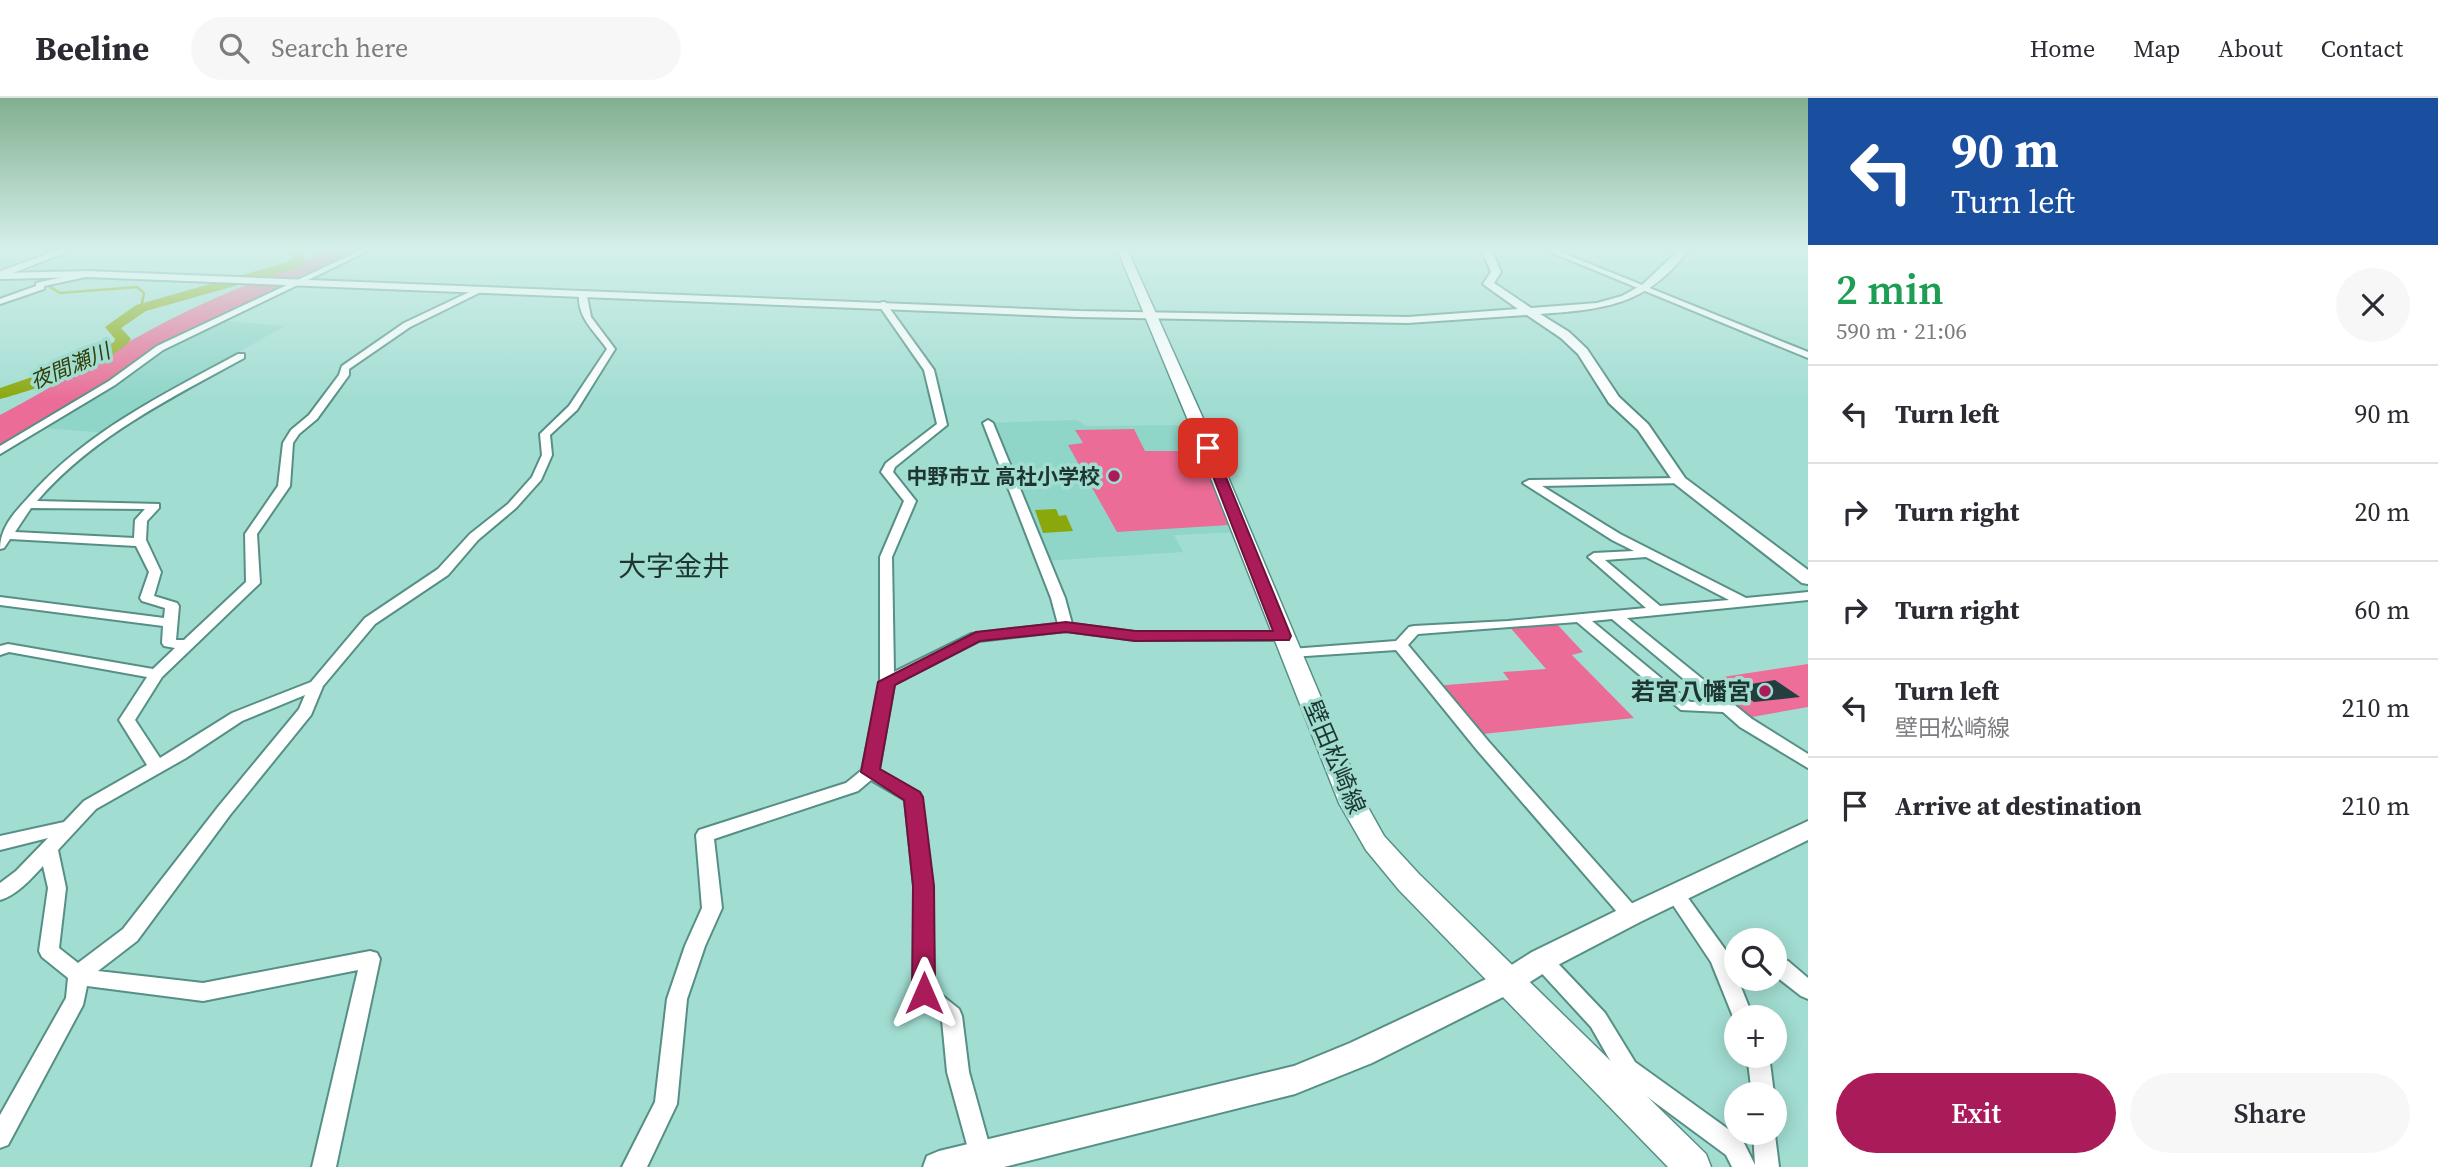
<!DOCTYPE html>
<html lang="en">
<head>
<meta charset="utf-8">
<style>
  :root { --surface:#fff; --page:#f7f7f7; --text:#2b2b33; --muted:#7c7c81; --line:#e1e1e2; --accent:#a91b59 }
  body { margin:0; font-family:"Source Serif 4","Noto Sans JP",serif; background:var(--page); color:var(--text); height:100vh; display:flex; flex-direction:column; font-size:26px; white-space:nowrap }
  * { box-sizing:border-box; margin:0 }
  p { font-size:23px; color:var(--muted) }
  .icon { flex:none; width:38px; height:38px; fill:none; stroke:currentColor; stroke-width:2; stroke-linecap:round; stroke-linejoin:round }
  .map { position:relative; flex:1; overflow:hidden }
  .drawer { display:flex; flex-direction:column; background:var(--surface); width:630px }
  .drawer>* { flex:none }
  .hud { background:#1a4fa0; color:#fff; overflow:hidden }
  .tools { position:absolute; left:1724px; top:830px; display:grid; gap:14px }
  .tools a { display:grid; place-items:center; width:63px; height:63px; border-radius:50%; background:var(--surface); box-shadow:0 4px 18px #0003; font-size:35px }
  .pin { position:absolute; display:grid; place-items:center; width:60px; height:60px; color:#fff; margin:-30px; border-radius:14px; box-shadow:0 4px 10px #0006 }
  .me { position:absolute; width:77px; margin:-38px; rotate:0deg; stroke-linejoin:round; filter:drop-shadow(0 0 5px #0008) }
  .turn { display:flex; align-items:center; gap:24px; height:147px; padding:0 28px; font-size:32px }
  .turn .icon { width:91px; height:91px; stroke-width:2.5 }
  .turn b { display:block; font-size:49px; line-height:60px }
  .round { display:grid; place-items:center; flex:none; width:74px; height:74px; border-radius:37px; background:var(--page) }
  .overview { display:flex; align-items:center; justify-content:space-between; height:119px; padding:0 28px }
  h1 { font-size:42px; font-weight:600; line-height:52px; color:#1e9e55 }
  .cta { display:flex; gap:14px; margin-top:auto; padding:14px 28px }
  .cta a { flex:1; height:80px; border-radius:42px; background:var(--accent); color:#fff; font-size:28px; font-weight:600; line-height:80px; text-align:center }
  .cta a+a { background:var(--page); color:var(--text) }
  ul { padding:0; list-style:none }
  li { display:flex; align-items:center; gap:21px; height:98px; padding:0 28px; border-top:2px solid var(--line) }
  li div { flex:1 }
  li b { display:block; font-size:26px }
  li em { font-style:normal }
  header { display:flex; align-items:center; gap:42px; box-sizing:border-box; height:98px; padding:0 35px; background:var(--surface); border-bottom:2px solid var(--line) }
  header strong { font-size:33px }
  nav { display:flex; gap:38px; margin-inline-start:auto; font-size:24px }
  .search { width:490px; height:63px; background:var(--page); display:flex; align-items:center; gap:18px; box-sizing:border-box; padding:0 24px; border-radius:38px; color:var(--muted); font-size:26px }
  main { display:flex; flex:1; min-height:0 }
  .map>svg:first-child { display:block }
  .built { fill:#8fd5c8 }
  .green { fill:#eb6c96 }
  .forest { fill:#ed6e98 }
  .water { fill:#8aa70c }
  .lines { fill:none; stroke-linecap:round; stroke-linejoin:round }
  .stream { stroke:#8aa70c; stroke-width:2.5 }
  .river { fill:#8aa70c; fill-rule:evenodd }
  .building { fill:#243e40 }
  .minor-casing { stroke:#568f85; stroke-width:4 }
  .tertiary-casing { stroke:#568f85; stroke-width:4 }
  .secondary-casing { stroke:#568f85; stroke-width:3 }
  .minor { fill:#fff; fill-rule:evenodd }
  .tertiary { fill:#fff; fill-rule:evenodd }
  .secondary { fill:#fff; fill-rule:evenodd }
  .route { fill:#a91b59; stroke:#6e123a; stroke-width:2 }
  .poi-dot { fill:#a91b59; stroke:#a2ddd2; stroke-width:2.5 }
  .labels { text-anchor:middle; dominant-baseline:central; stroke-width:7; stroke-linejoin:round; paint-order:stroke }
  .far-water-label { font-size:21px; font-style:italic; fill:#323e06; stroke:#a2ddd2 }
  .far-poi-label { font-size:21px; font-weight:bold; fill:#1e3632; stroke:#a2ddd2; text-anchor:end }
  .poi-label { font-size:24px; font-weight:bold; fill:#1e3632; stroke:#a2ddd2; text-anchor:end }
  .street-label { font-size:24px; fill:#1e3632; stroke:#a2ddd2 }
  .quarter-label { font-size:28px; fill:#1e3632; stroke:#a2ddd2 }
</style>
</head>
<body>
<header>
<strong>Beeline</strong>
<div class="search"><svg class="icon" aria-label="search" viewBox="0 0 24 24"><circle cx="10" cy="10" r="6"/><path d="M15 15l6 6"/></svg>Search here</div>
<nav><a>Home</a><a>Map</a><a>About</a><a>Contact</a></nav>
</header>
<main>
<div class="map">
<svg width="1808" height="1069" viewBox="0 0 1808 1069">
  <rect width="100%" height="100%" fill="#a2ddd2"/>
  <!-- built -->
  <g class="built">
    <polygon points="217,222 285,228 235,256 241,258 109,335 41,330 135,266"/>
    <polygon points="1077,322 1086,328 1198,327 1242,434 1174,437 1183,454 1043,463 988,325"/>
  </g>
  <!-- green -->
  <g class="green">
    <path d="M 326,153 L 364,153 L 160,250 L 112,285 L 0,353 L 0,317 C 59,286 114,250 173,220 C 223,194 275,177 326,153 Z"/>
    <polygon points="1134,331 1145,353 1199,353 1229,427 1117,434 1068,347 1083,345 1075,332"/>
    <polygon points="1554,523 1583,554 1572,557 1634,620 1473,637 1434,588 1509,582 1503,574 1546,571 1508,527"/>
  </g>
  <!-- forest -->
  <polygon class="forest" points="1808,566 1808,609 1752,619 1703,582"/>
  <!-- water -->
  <polygon class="water" points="1056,411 1059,418 1066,417 1073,433 1043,435 1035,412"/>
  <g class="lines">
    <!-- stream -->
    <polyline class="stream" points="34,179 60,195 137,189 144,195 141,210"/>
    <!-- river -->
    <path class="river" d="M 292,153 L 304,153 L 305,161 L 298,170 L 146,213 L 121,230 L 131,241 C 116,264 29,294 0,301 L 0,290 L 64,268 L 114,244 L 115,241 L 105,229 L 136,207 L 288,164 L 293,160 Z"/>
  </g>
  <!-- building -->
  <polygon class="building" points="1775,582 1800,599 1754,604 1733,589"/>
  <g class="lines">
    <defs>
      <g id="minor">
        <polygon points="359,153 368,153 163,252 115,287 0,356 0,348 109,283 157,248"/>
        <polygon points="1548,153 1558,153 1808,254 1808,260"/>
        <polygon points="87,174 91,176 90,178 44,188 44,191 0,206 0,201 36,188 36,185"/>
        <path d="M 480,189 L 487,191 L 410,229 L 349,271 L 349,277 L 317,321 L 299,336 L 293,345 L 290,388 L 257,436 L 260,485 L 162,579 L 135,622 L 160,660 L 232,615 L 311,584 L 365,520 L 438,471 L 470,436 L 508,406 L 532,379 L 542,357 L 540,336 L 569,308 L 607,251 C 594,232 577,220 579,195 L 586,193 L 591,219 L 615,251 L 577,312 L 550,337 L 552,357 L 541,382 L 516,410 L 478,442 L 448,477 L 375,526 L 323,588 L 311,617 L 230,717 L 137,843 L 98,873 L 203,885 L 370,853 L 377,855 L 380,861 L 336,1069 L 312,1069 L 358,872 L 203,903 L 87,888 L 83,907 L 8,1047 L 0,1050 L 0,1017 L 66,900 L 68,880 L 42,859 L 39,853 L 48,790 L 43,768 C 31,781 17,797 0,802 L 0,785 L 16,773 L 48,740 L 0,752 L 0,738 L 64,724 L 84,703 L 147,667 L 119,622 L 147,579 L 9,554 L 0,557 L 0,548 L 8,546 L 153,571 L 175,550 L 164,548 L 162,545 L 163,528 L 0,507 L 0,499 L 164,520 L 165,510 L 142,503 L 140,500 L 149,474 L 136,448 L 10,441 L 4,450 L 0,451 C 0,431 13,416 27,401 C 84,335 162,297 238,256 L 244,256 L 244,260 C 171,300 93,338 37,403 L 159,406 L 159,410 L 147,423 L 146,442 L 161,474 L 154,498 L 177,505 L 179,508 L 176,542 L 184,542 L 246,484 L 245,436 L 278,388 L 283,345 L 291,332 L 309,317 L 339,277 L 342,268 L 404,225 ZM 31,410 L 145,411 L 135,422 L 134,440 L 15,434 ZM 305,597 L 299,611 L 218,709 L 123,831 L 78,865 L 59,850 L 66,790 L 58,752 L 96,711 L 186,660 L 242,623 Z"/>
        <polygon points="882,204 885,204 934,272 947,327 895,369 893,374 916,403 892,459 894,574 971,536 1058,526 1051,500 983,325 988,322 993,325 1065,500 1072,526 1135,534 1283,534 1290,538 1283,542 1135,542 1066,533 979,543 894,586 879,672 919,695 921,699 932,788 934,891 959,911 962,918 969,974 992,1057 988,1065 980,1069 972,1065 947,974 942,922 917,901 914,895 914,788 905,702 871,682 858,693 714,741 722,810 705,848 687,901 677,1006 647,1069 622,1069 655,1004 667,901 685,848 702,810 696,737 699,732 846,685 862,672 880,584 880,459 904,403 881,374 886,365 937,326 924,272 878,206"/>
        <path d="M 1680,380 L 1684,381 L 1684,385 L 1542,388 L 1620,436 L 1746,500 L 1808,494 L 1808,502 L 1627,520 L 1752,621 L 1808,656 L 1808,670 L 1740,629 L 1723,614 L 1681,612 L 1577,524 L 1418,536 L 1408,547 L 1489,644 L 1638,812 L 1641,817 L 1638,822 L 1631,825 L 1624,822 L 1477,652 L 1396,552 L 1291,559 L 1284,555 L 1291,551 L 1396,543 L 1409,529 L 1414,528 L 1508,523 L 1646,510 L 1588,459 L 1594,455 L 1634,453 L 1612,442 L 1523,385 L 1529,382 ZM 1646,459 L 1729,502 L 1660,508 L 1605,462 ZM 1612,521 L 1711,604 L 1690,604 L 1592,523 Z"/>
        <polygon points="1676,791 1683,793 1727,854 1753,919 1736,919 1736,926 1711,864 1667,798 1669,793"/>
        <polygon points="1542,854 1549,856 1605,915 1635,964 1742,1041 1755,1067 1753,1034 1774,1034 1774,1029 1779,1069 1732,1069 1726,1057 1619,978 1591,929 1535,868 1532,862 1535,856"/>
        <polygon points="1774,860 1788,863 1808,880 1808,901 1801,898 1774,877"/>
        <polygon points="1747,957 1769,957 1774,996 1752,996"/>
      </g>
      <g id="tertiary">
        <path d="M 1482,153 L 1492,153 L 1501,174 L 1494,185 L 1531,210 L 1597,205 L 1622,198 L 1642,187 L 1678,153 L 1688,153 C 1645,208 1605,211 1540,216 L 1569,234 L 1587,251 L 1619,299 L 1648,326 L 1685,380 L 1808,472 L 1808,486 L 1802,485 L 1675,386 L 1638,332 L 1609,305 L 1578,256 L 1561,240 L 1527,217 L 1408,225 L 1078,219 L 87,179 L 0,181 L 0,175 L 87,173 L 1078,213 L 1408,219 L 1518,211 L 1483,186 L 1491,174 Z"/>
        <polygon points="1808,723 1808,742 1640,824 1552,870 1519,891 1372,965 1295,996 1004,1069 923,1069 927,1058 939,1053 1294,968 1350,945 1499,875 1532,854 1622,810"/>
      </g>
      <g id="secondary">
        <polygon points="55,153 69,153 0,180 0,173"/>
        <polygon points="1118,153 1128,153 1206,327 1365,704 1384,738 1419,776 1706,1056 1711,1069 1668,1069 1399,792 1366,752 1339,705 1190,327"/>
      </g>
    </defs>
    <!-- minor casing -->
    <use href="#minor" class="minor-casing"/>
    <!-- tertiary casing -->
    <use href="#tertiary" class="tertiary-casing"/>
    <!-- secondary casing -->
    <use href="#secondary" class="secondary-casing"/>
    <!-- minor -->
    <use href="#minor" class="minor"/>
    <!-- tertiary -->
    <use href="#tertiary" class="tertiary"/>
    <!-- secondary -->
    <use href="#secondary" class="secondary"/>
  </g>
  <!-- sky -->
  <linearGradient id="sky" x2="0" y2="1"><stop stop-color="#82af90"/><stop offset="0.5" stop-color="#d5f0eb"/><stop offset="1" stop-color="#d5f0eb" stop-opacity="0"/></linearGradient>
  <rect width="1808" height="303" fill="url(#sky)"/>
  <!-- route -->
  <polygon class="route" points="1208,346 1214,350 1291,538 1289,542 1135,543 1066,534 980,543 895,587 880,671 920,694 923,699 934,788 935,895 932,902 924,905 915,902 912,895 913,788 904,702 861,674 878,584 976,534 1066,524 1135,533 1273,533 1202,350"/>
  <!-- markers -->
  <g class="poi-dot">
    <circle cx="1114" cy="378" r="7"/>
    <circle cx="1765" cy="593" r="7"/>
  </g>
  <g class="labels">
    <!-- far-water labels -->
    <g class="far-water-label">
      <text transform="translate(70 268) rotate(-23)">夜間瀬川</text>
    </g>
    <!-- far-poi labels -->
    <g class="far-poi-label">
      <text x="1100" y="378">中野市立 高社小学校</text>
    </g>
    <!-- poi labels -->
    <g class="poi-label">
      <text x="1751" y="593">若宮八幡宮</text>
    </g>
    <!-- street labels -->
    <g class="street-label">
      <text transform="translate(1335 659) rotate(67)">壁田松崎線</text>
    </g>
    <!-- quarter labels -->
    <g class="quarter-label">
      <text x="674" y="468">大字金井</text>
    </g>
  </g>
</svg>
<div class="tools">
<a><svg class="icon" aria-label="search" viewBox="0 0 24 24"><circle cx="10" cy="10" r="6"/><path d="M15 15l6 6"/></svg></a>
<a>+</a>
<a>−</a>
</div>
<div class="pin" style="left:1208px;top:350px;background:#d93025"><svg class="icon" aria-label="arrive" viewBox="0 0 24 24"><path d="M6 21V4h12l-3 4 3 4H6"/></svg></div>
<svg class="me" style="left:924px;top:895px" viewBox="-20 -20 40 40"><path d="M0-17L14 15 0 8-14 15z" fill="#a91b59" stroke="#fff" stroke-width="4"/></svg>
</div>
<section class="drawer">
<div class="hud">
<div class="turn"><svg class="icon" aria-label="left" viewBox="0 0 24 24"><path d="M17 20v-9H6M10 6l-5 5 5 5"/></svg><div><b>90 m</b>Turn left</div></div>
</div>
<div class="overview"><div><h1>2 min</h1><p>590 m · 21:06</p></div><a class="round"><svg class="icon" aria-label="close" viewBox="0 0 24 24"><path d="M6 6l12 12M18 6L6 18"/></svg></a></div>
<ul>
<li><svg class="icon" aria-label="left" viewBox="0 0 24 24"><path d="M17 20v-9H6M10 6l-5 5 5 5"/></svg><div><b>Turn left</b></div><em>90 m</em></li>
<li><svg class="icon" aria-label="right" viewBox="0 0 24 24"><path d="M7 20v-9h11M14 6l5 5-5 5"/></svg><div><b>Turn right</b></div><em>20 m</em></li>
<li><svg class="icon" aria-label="right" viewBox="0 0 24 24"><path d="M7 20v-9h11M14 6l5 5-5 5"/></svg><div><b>Turn right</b></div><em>60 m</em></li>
<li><svg class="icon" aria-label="left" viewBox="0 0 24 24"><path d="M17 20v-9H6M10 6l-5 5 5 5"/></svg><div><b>Turn left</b><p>壁田松崎線</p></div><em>210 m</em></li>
<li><svg class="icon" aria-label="arrive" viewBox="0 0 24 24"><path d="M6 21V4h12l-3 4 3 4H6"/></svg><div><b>Arrive at destination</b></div><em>210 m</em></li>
</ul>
<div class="cta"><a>Exit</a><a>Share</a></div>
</section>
</main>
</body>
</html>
